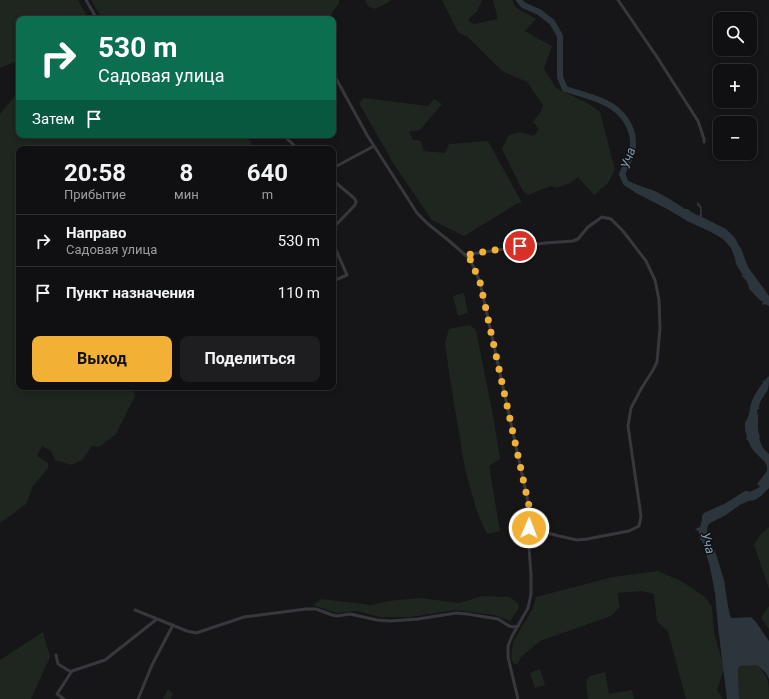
<!DOCTYPE html>
<html lang="ru">
<head>
<meta charset="utf-8">
<style>
  :root { --surface:#101012; --page:#1e1e20; --text:#f1f3f6; --muted:#9c9d9f; --line:#303032; --accent:#f2b134 }
  body { margin:0; font-family:Roboto,sans-serif; background:var(--page); color:var(--text); height:100vh; display:flex; flex-direction:column; font-size:15px; white-space:nowrap }
  * { box-sizing:border-box; margin:0 }
  p { font-size:13px; color:var(--muted) }
  .icon { flex:none; width:22px; height:22px; fill:none; stroke:currentColor; stroke-width:2; stroke-linecap:round; stroke-linejoin:round }
  .map { position:relative; flex:1; overflow:hidden }
  .panel { position:absolute; left:16px; top:146px; width:320px; height:244px; display:flex; flex-direction:column; background:var(--surface); border-radius:8px; box-shadow:0 2px 6px #0003,0 0 0 1px var(--line) }
  .panel>* { flex:none }
  .banner { position:absolute; left:16px; top:16px; width:320px; height:122px; border-radius:8px; box-shadow:0 2px 6px #0003,0 0 0 1px var(--line); background:#0b6e4f; color:#fff; overflow:hidden }
  .tools { position:absolute; left:713px; top:12px; display:grid; gap:8px }
  .tools a { display:grid; place-items:center; width:44px; height:44px; border-radius:8px; background:var(--surface); box-shadow:0 2px 6px #0003,0 0 0 1px var(--line); font-size:20px }
  .pin { position:absolute; display:grid; place-items:center; width:34px; height:34px; color:#fff; margin:-17px; border:2px solid #fff; border-radius:50%; box-shadow:0 1px 4px #0007 }
  .me { position:absolute; width:44px; margin:-22px; rotate:1deg; stroke-linejoin:round; filter:drop-shadow(0 0 3px #0008) }
  .turn { display:flex; align-items:center; gap:14px; height:84px; padding:0 16px; font-size:18px }
  .turn .icon { width:52px; height:52px; stroke-width:2.5 }
  .turn b { display:block; font-size:28px; line-height:34px }
  .then { display:flex; align-items:center; height:38px; padding:0 16px; background:#0003; gap:8px; font-size:15px }
  .eta { display:flex; justify-content:space-evenly; align-items:center; height:68px; text-align:center }
  .eta b { font-size:24px; font-weight:700; line-height:28px }
  .button { display:flex; gap:8px; margin-top:auto; padding:8px 16px }
  .button a { flex:1; height:46px; border-radius:8px; background:var(--accent); color:#111; font-size:16px; font-weight:700; line-height:46px; text-align:center }
  .button a+a { background:var(--page); color:var(--text) }
  ul { padding:0; list-style:none }
  li { display:flex; align-items:center; gap:12px; height:52px; padding:0 16px; border-top:1px solid var(--line) }
  li div { flex:1 }
  li b { display:block; font-size:15px }
  li em { font-style:normal }
  .map>svg:first-child { display:block }
  .green { fill:#1e261f }
  .water { fill:#2c353c }
  .lines { fill:none; stroke-linecap:round; stroke-linejoin:round }
  .river { stroke:#2c353c; stroke-width:6 }
  .street { stroke:#37383d; stroke-width:3 }
  .route { stroke:#f2b134; stroke-width:7; stroke-dasharray:0 12.6 }
  .labels { text-anchor:middle; dominant-baseline:central; stroke-width:3; stroke-linejoin:round; paint-order:stroke }
  .water-label { font-size:13px; font-style:italic; fill:#7f9bb3; stroke:#111113 }
</style>
</head>
<body>
<div class="map">
<svg width="769" height="699" viewBox="0 0 769 699">
  <rect width="100%" height="100%" fill="#161618"/>
  <!-- green -->
  <g class="green">
    <polygon points="0,0 78,0 88,18 19,19 19,60 0,68"/>
    <polygon points="91,0 339,0 339,3 328,19 102,19"/>
    <polygon points="365,0 391,0 389,2 375,9 368,6"/>
    <polygon points="442,0 482,0 477,12 469,18 469,21 474,24 498,19 493,0 512,0 515,7 536,19 525,31 552,46 544,69 556,88 589,104 600,112 615,170 608,183 594,195 578,177 570,183 557,188 551,186 528,195 523,191 502,149 509,135 520,132 534,136 539,129 533,122 541,111 543,105 527,82 502,71 466,35 465,36 458,32"/>
    <polygon points="19,91 19,135 247,135 254,149 19,149 19,387 133,387 135,396 116,434 99,447 92,446 82,460 72,465 55,460 51,451 42,446 37,456 48,463 48,468 33,486 26,504 0,523 0,114"/>
    <polygon points="364,98 428,106 434,99 442,104 420,130 409,132 413,140 421,141 424,151 445,153 449,144 488,141 522,203 518,203 464,236 432,220 395,166 359,103"/>
    <polygon points="464,293 468,313 458,316 453,296"/>
    <polygon points="470,325 476,330 494,421 500,459 489,466 500,531 487,534 477,512 465,469 450,379 445,343 449,329"/>
    <polygon points="769,527 769,589 754,545 760,535"/>
    <polygon points="658,571 681,581 705,597 712,607 714,633 724,668 717,690 723,699 686,699 668,632 657,621 654,594 642,591 617,593 620,607 611,616 540,641 521,657 518,664 514,664 511,659 513,642 533,608 536,597 613,577"/>
    <polygon points="483,596 510,597 519,604 518,610 510,621 494,615 456,610 410,617 380,617 357,611 336,613 313,605 321,599 371,605 388,601 420,598 459,603"/>
    <polygon points="769,606 769,629 761,618"/>
    <polygon points="43,632 50,657 31,699 0,699 0,660"/>
    <path d="M 748,665 L 757,665 C 769,678 769,680 769,699 L 739,699 L 738,669 L 740,666 Z"/>
    <polygon points="540,669 545,685 535,688 530,673"/>
    <polygon points="605,672 609,694 632,690 634,699 588,699 586,682 590,676"/>
    <polygon points="168,689 173,694 171,699 163,699"/>
  </g>
  <!-- water -->
  <g class="water">
    <path d="M 629,182 L 655,191 L 668,198 L 685,209 L 688,209 L 691,212 L 699,216 L 700,214 L 700,208 L 697,205 L 697,201 L 698,203 C 704,206 701,212 702,217 L 724,228 L 725,228 L 735,238 L 739,246 L 741,248 L 748,267 L 769,296 L 769,306 L 765,304 L 763,305 L 762,304 L 763,302 C 757,299 754,293 749,289 C 749,285 746,278 741,276 L 744,274 L 742,274 L 736,264 L 735,258 L 731,248 L 723,239 L 711,232 L 687,221 L 669,210 L 636,193 L 626,186 Z"/>
    <path d="M 769,376 C 769,380 769,385 768,389 C 765,396 759,400 759,409 L 757,410 L 757,412 L 759,413 L 757,413 L 757,414 L 758,415 L 758,429 L 760,438 L 759,439 L 763,448 L 769,454 L 769,488 L 761,496 L 755,500 L 748,501 L 740,505 L 726,515 L 712,522 L 708,525 L 707,530 L 707,535 L 716,554 L 724,580 L 728,606 L 730,616 L 732,618 L 734,618 L 751,617 L 756,622 L 769,641 L 769,679 L 766,673 L 757,665 L 740,666 L 738,669 L 739,699 L 727,699 L 718,627 L 715,593 L 710,567 L 705,550 C 706,541 698,542 699,532 L 695,529 L 700,527 L 702,520 L 702,516 L 704,513 L 726,503 L 745,491 L 748,491 L 750,492 L 758,488 L 760,486 L 758,485 L 757,484 L 767,471 L 767,466 L 766,465 L 765,462 C 758,455 751,450 748,440 L 746,440 L 747,437 L 745,430 L 745,422 C 750,416 749,411 751,404 C 753,397 758,389 763,383 L 762,380 L 764,381 Z"/>
  </g>
  <g class="lines">
    <!-- river -->
    <path class="river" d="M 519,0 L 523,5 L 539,12 L 552,22 L 560,36 L 560,77 L 565,89 C 578,93 594,97 606,103 C 622,111 634,127 633,145 C 633,155 626,165 622,174 L 626,183 L 634,187"/>
    <!-- street -->
    <g class="street">
      <polyline points="86,0 97,19"/>
      <polyline points="618,0 657,57 698,121 704,139 704,142"/>
      <polyline points="333,73 367,135 417,213 428,224 448,240 470,259 480,282 529,506 529,548 531,575 531,594 528,608 512,636 508,646 508,657 518,699"/>
      <polyline points="283,135 298,149"/>
      <polyline points="333,168 374,146"/>
      <polyline points="333,178 335,182 333,186"/>
      <polyline points="333,228 355,205 356,201 354,198 335,182"/>
      <polyline points="333,243 347,275 333,281"/>
      <polyline points="465,255 545,243 573,241 578,239 588,227 602,217 611,219 623,231 646,261 655,280 659,300 660,328 657,362 653,370 641,389 631,408 628,426 641,516 639,526 629,531 587,539 577,540 559,536 529,528"/>
      <polyline points="135,610 187,631 196,633 244,617 306,609 316,609 332,615 337,616 350,614 377,620 391,621 418,619 456,613 467,614 498,619 509,626 514,627 518,626"/>
      <polyline points="56,655 58,664 71,672"/>
      <polyline points="64,699 57,694 72,671 105,660 157,619"/>
      <polyline points="138,699 152,665 173,625"/>
    </g>
  </g>
  <g class="lines">
    <!-- route -->
    <polyline class="route" points="520,246 465,255 470,259 480,282 529,506 529,528"/>
  </g>
  <g class="labels">
    <!-- water labels -->
    <g class="water-label">
      <text transform="translate(628 158) rotate(-72)">Уча</text>
      <text transform="translate(708 543) rotate(75)">Уча</text>
    </g>
  </g>
</svg>
<div class="tools">
<a><svg class="icon" aria-label="search" viewBox="0 0 24 24"><circle cx="10" cy="10" r="6"/><path d="M15 15l6 6"/></svg></a>
<a>+</a>
<a>−</a>
</div>
<div class="pin" style="left:520px;top:246px;background:#d93025"><svg class="icon" aria-label="arrive" viewBox="0 0 24 24"><path d="M6 21V4h12l-3 4 3 4H6"/></svg></div>
<svg class="me" style="left:529px;top:528px" viewBox="-20 -20 40 40"><circle r="17" fill="#f2b134" stroke="#fff" stroke-width="3"/><path d="M0-11L8 9 0 5-8 9z" fill="#fff"/></svg>
<div class="banner">
<div class="turn"><svg class="icon" aria-label="right" viewBox="0 0 24 24"><path d="M7 20v-9h11M14 6l5 5-5 5"/></svg><div><b>530 m</b>Садовая улица</div></div>
<div class="then">Затем<svg class="icon" aria-label="arrive" viewBox="0 0 24 24"><path d="M6 21V4h12l-3 4 3 4H6"/></svg></div>
</div>
<section class="panel">
<div class="eta">
<div><b>20:58</b><p>Прибытие</p></div>
<div><b>8</b><p>мин</p></div>
<div><b>640</b><p>m</p></div>
</div>
<ul>
<li><svg class="icon" aria-label="right" viewBox="0 0 24 24"><path d="M7 20v-9h11M14 6l5 5-5 5"/></svg><div><b>Направо</b><p>Садовая улица</p></div><em>530 m</em></li>
<li><svg class="icon" aria-label="arrive" viewBox="0 0 24 24"><path d="M6 21V4h12l-3 4 3 4H6"/></svg><div><b>Пункт назначения</b></div><em>110 m</em></li>
</ul>
<div class="button"><a>Выход</a><a>Поделиться</a></div>
</section>
</div>
</body>
</html>
